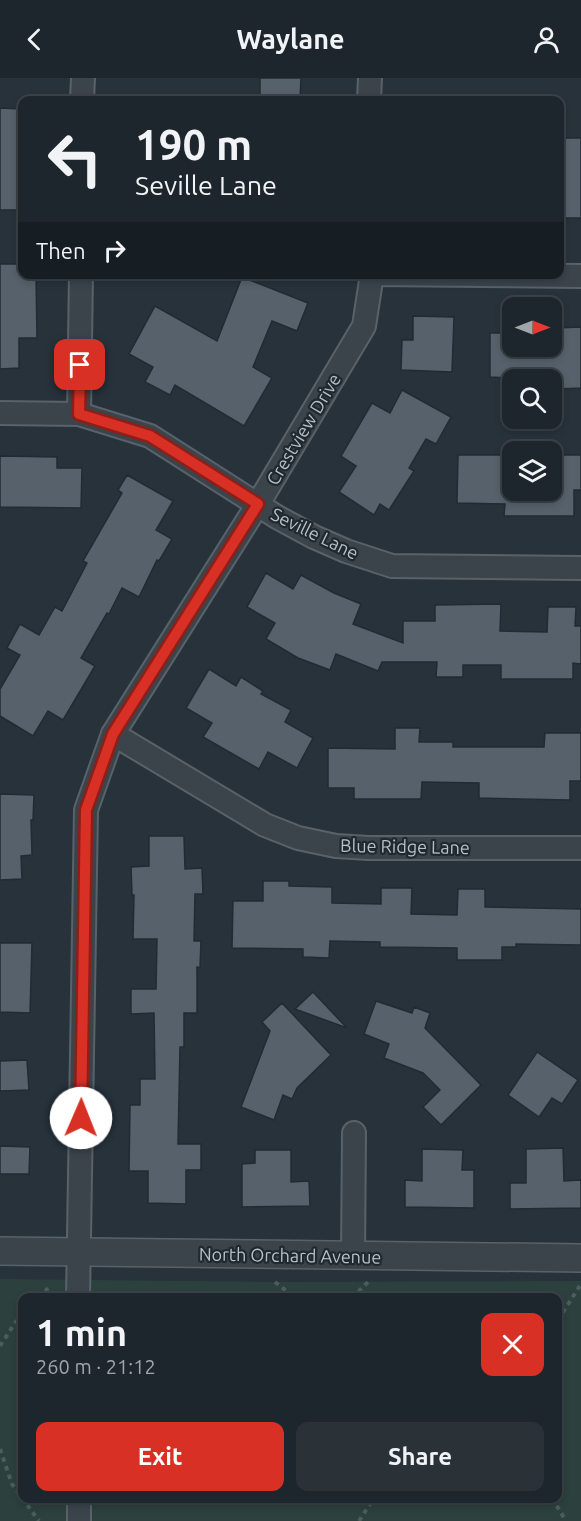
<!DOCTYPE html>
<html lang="en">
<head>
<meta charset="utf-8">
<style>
  :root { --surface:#1d262c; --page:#2a3238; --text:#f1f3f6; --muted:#a0a5a9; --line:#3b4348; --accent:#d93025 }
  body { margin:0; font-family:Ubuntu,sans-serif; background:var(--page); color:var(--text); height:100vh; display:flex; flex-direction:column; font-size:22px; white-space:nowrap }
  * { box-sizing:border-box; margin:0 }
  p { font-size:20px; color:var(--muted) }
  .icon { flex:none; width:33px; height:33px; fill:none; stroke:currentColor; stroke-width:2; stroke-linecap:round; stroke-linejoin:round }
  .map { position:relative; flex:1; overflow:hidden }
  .panel { position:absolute; left:18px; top:1215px; width:544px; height:210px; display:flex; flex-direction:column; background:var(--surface); border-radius:12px; box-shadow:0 3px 9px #0003,0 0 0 2px var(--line) }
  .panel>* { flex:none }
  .guide { position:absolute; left:18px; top:18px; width:546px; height:183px; border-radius:12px; box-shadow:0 3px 9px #0003,0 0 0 2px var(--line); background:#1d262c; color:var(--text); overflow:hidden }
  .needle { width:39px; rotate:90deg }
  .tools { position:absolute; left:502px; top:219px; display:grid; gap:12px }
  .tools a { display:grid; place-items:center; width:60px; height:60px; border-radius:12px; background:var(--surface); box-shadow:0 3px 9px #0003,0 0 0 2px var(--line); font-size:30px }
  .pin { position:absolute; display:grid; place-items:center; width:51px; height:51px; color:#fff; margin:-26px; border-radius:12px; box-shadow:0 3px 9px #0006 }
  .me { position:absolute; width:66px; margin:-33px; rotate:1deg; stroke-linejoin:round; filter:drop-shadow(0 0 4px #0008) }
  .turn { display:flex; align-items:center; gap:21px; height:126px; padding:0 18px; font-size:27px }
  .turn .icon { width:78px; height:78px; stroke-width:2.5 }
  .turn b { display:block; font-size:42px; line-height:51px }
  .then { display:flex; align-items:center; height:57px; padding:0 18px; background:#0003; gap:12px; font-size:22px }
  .round { display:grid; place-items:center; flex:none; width:63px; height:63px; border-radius:12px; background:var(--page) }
  .head { display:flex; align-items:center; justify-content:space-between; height:102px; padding:0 18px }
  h1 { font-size:36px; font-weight:600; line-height:45px }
  .action { display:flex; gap:12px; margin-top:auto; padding:12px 18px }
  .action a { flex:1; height:69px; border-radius:12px; background:var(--accent); color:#fff; font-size:24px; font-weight:600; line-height:69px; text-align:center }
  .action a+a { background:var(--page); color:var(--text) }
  header { display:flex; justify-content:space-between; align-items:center; height:78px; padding:0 18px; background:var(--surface); font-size:27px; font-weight:600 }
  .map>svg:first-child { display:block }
  .green { fill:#2c403d; fill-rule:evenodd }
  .building { fill:#56616b; stroke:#222b32; stroke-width:1.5 }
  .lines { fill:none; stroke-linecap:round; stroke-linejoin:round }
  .minor-casing { stroke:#596269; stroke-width:26 }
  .tertiary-casing { stroke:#596269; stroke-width:30 }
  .path { stroke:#4b5d5c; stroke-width:4; stroke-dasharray:4.5 4.5; stroke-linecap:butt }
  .minor { stroke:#3b444b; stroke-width:22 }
  .tertiary { stroke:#3b444b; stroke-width:27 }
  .route-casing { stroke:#8d1f18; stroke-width:15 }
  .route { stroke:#d93025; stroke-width:10 }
  .labels { text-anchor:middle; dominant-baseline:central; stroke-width:4.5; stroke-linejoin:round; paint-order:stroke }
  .street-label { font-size:18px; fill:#b7bfc7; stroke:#202930 }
</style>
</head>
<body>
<header><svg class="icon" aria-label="back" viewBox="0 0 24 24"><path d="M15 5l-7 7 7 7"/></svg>Waylane<svg class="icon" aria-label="person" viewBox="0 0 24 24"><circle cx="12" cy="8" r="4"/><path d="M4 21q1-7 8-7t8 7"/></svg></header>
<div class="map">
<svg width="581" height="1443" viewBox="0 0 581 1443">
  <rect width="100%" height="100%" fill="#27323b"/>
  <!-- green -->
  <path class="green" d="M 0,1201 L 275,1204 L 581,1203 L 581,1443 L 0,1443 ZM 22,1220 L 558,1220 L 558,1420 L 22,1420 Z"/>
  <!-- building -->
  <g class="building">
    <polygon points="260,0 301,0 300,22 260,22"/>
    <polygon points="0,30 22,31 22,101 20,132 0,132"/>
    <rect x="560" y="60" width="21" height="80"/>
    <polygon points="0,186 22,186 22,196 36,196 37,260 19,260 19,290 0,291"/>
    <polygon points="242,199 308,225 297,253 272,243 253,289 272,300 244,348 175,307 170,317 145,304 153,289 129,276 155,228 217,263"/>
    <polygon points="413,238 454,239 452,294 401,292 402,262 413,262"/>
    <polygon points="581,249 581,310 557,311 556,302 490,299 490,255 513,255 513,268 556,268 555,250"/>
    <polygon points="402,312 451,339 436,366 426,361 409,390 414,393 389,432 380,426 374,437 339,414 356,388 341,378 372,325 390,335"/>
    <polygon points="458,377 513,377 513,412 552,412 552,377 581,377 581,412 574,412 574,438 504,438 505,426 457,425"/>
    <polygon points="0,378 57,379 57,390 82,390 81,430 0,429"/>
    <polygon points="127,397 173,423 156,452 172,461 159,483 157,482 139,519 122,510 109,536 107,535 81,580 95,588 63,642 48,633 33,658 0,638 0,611 20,577 7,570 20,546 39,557 55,529 62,533 87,485 83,483 122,415 118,412"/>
    <polygon points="266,495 293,511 301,497 334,515 361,526 353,546 403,565 403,543 435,543 435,527 501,526 500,553 547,554 548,529 576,529 575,548 581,548 581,586 573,585 573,601 501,601 501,587 463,587 463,599 436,599 437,584 382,584 378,593 336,576 330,592 298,580 266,561 275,545 247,529"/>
    <polygon points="209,591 236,608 241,599 263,613 261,616 291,632 285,644 313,660 297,690 268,674 259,691 203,659 212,645 186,630"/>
    <polygon points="395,650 420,650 419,664 453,664 453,669 544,669 545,655 581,655 581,703 570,703 570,722 479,720 479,705 422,704 421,721 354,721 354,710 328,710 328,670 395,671"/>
    <polygon points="0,716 34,717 33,742 31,742 32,777 21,778 22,801 0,802"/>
    <polygon points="149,758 184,758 185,791 202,790 203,816 195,816 194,863 201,863 200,890 197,889 197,935 184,935 184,969 180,969 178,1066 201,1066 201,1092 186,1092 186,1126 148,1125 148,1093 129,1093 130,1027 140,1027 140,1001 155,1001 154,935 131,936 131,911 156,911 157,861 133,861 134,817 132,817 131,789 149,788"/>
    <polygon points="263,803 289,803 289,808 332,809 332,825 381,826 381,810 412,810 411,836 457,837 458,811 485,811 485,829 581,831 581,867 516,866 516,869 502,869 502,882 457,882 457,870 380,869 380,864 330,863 329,880 303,879 303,871 232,870 233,823 263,823"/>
    <polygon points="0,865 32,865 30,935 0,934"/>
    <polygon points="313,914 347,950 295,931"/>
    <polygon points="376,923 412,935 414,929 430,935 425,950 481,1007 441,1047 423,1029 440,1012 423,995 384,980 389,966 364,956"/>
    <polygon points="282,925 331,977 297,1010 292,1021 283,1017 274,1042 241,1029 270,953 262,944"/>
    <polygon points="537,974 578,1002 562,1026 552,1020 539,1039 508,1017"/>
    <polygon points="27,982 29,1012 0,1013 0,983"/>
    <polygon points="0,1068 30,1069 29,1096 0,1096"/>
    <polygon points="563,1070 564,1103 581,1102 581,1130 510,1131 510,1105 526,1105 526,1071"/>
    <polygon points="422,1071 463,1072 462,1092 474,1092 474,1130 405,1129 405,1102 422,1103"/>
    <polygon points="255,1072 291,1072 291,1104 309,1103 310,1128 242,1129 242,1086 255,1085"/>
  </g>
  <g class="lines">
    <defs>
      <g id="minor">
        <polyline points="82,22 83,0"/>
        <polyline points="369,22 370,0"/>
        <polyline points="0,335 79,336 150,358 277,439 314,459 346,473 392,488 581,490"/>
        <polyline points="79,336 81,196"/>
        <polyline points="113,656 265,747 298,760 336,768 369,770 581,770"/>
        <polyline points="353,1178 354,1055"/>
        <polyline points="78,1220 86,732 113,656 258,426 364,248 372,196 581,198"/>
        <polyline points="79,1420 79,1443"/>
      </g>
      <polyline id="tertiary" points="0,1173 581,1180"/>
    </defs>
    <!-- minor casing -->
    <use href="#minor" class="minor-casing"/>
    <!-- tertiary casing -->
    <use href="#tertiary" class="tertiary-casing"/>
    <!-- path -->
    <g class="path">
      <polyline points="275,1204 295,1220"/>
      <polyline points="39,1220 50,1208"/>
      <polyline points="352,1220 369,1203"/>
      <polyline points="558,1242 581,1206"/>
      <polyline points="0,1268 15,1245 22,1237"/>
      <polyline points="0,1371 12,1406 39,1443"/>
      <polyline points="552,1420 566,1443"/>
      <polyline points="359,1443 374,1420"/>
    </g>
    <!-- minor -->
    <use href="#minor" class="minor"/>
    <!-- tertiary -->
    <use href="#tertiary" class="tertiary"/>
  </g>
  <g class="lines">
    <defs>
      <polyline id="route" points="80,287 79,336 150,358 258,426 113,656 86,732 81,1040"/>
    </defs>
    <!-- route casing -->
    <use href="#route" class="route-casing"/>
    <!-- route -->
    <use href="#route" class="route"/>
  </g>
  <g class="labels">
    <!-- street labels -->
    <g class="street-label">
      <text transform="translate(303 351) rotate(-59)">Crestview Drive</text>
      <text transform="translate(315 455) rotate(26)">Seville Lane</text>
      <text transform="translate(405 768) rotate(1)">Blue Ridge Lane</text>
      <text transform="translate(290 1177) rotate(1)">North Orchard Avenue</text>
    </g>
  </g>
</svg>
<div class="tools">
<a><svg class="needle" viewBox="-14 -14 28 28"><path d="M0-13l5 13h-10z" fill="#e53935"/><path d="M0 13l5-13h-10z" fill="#a0a5a9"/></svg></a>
<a><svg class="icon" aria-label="search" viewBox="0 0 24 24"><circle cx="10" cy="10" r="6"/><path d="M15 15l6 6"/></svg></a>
<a><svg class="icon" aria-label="layers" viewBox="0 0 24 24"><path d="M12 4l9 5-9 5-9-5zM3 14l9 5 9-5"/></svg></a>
</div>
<div class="pin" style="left:80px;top:287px;background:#d93025"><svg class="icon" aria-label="arrive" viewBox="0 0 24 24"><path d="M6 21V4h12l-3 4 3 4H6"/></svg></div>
<svg class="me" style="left:81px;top:1040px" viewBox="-20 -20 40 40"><circle r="19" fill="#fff"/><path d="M0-13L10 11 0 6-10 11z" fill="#d93025"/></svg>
<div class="guide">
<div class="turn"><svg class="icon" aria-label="left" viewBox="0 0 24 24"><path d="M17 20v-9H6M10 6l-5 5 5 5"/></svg><div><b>190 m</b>Seville Lane</div></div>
<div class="then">Then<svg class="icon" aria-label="right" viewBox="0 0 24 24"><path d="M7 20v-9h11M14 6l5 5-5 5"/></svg></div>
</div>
<section class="panel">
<div class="head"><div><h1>1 min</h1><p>260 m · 21:12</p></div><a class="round" style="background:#d93025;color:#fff"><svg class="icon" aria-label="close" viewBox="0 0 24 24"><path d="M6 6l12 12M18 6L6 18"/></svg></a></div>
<div class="action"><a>Exit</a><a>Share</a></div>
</section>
</div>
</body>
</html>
